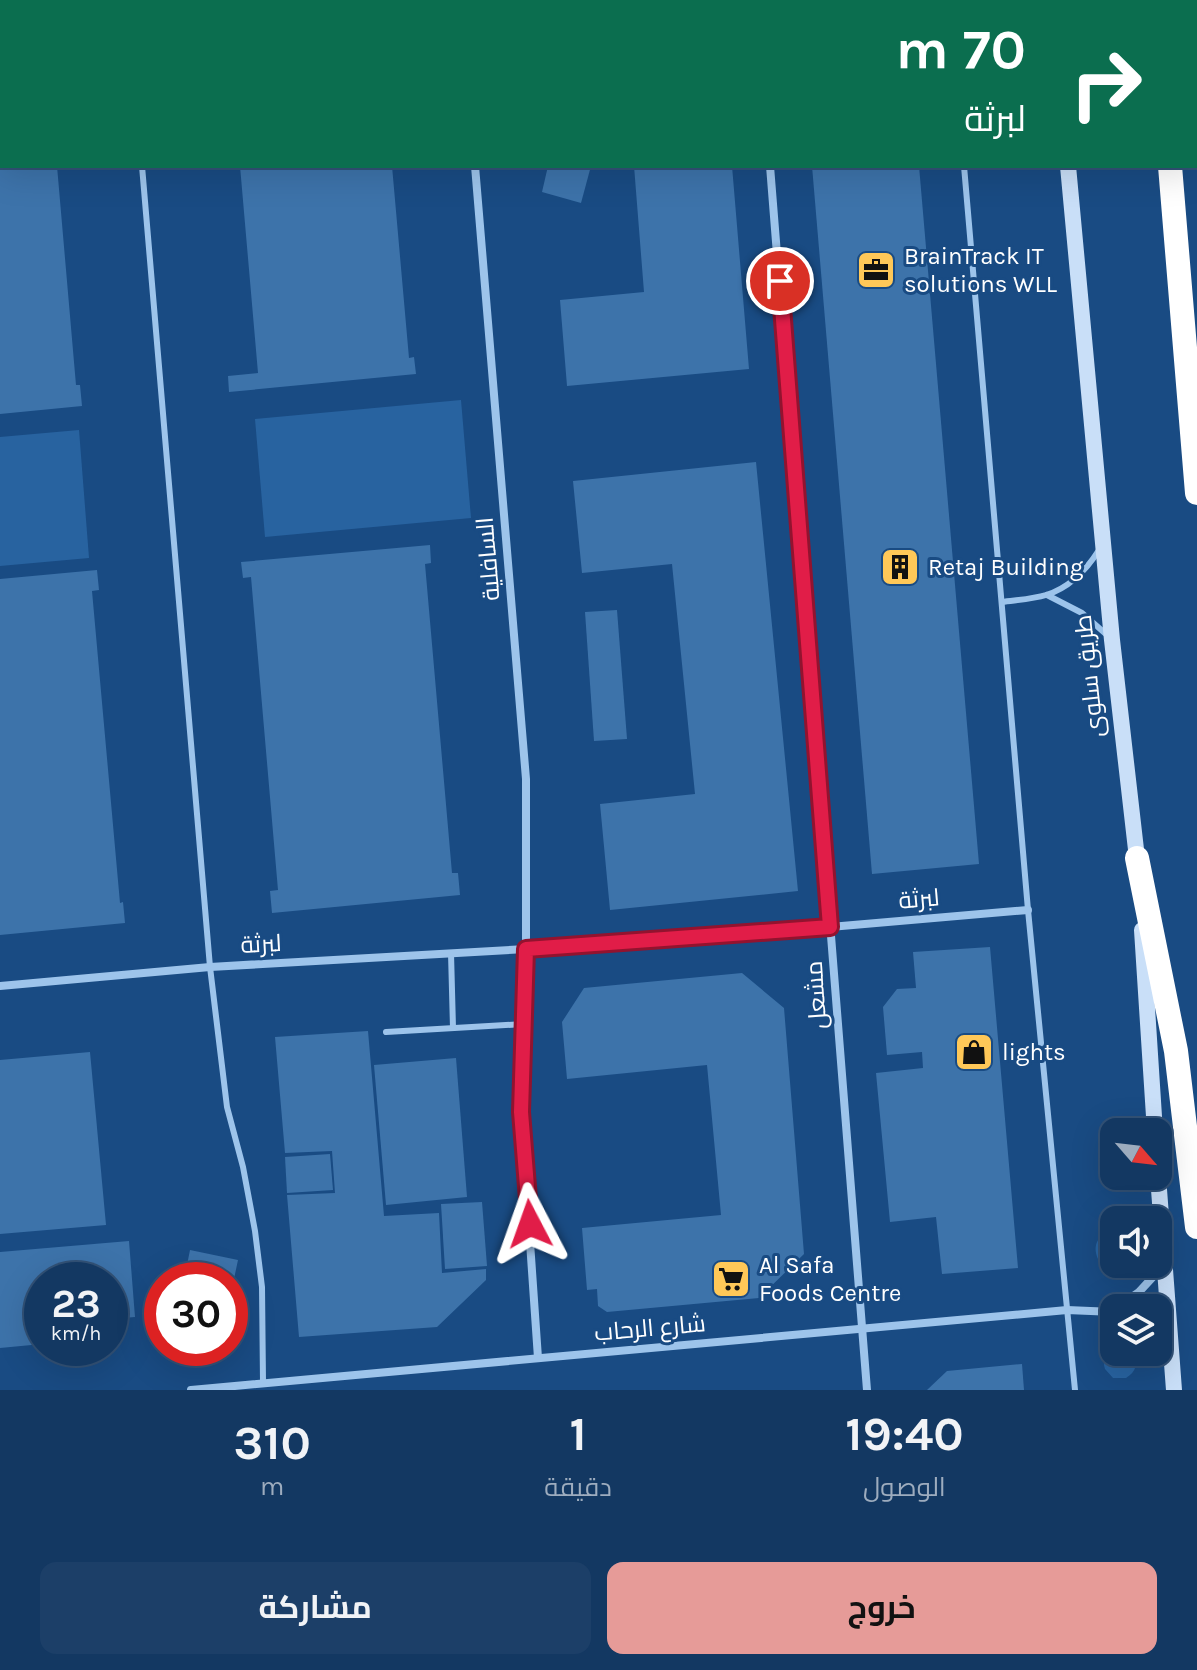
<!DOCTYPE html>
<html lang="ar">
<head>
<meta charset="utf-8">
<style>
  :root { --surface:#133862; --page:#1c3f68; --text:#f1f3f6; --muted:#9dacbe; --line:#325277; --accent:#e69b98 }
  body { margin:0; font-family:Karla,Cairo,sans-serif; background:var(--page); color:var(--text); direction:rtl; height:100vh; display:flex; flex-direction:column; font-size:30px; white-space:nowrap }
  * { box-sizing:border-box; margin:0 }
  p { font-size:26px; color:var(--muted) }
  .icon { flex:none; width:44px; height:44px; fill:none; stroke:currentColor; stroke-width:2; stroke-linecap:round; stroke-linejoin:round }
  .map { position:relative; height:1390px; overflow:hidden; direction:ltr }
  .details { display:flex; flex-direction:column; background:var(--surface); flex:1 }
  .details>* { flex:none }
  .guide { position:absolute; left:0px; top:0px; width:1198px; height:168px; box-shadow:0 8px 32px #0002,0 0 0 2px var(--line); direction:rtl; background:#0b6e4f; color:#fff; overflow:hidden }
  .needle { width:52px; rotate:118deg }
  .fabs { position:absolute; left:1100px; top:1118px; display:grid; gap:16px }
  .fabs a { display:grid; place-items:center; width:72px; height:72px; border-radius:16px; background:var(--surface); box-shadow:0 8px 32px #0002,0 0 0 2px var(--line); font-size:40px }
  .speed { position:absolute; left:24px; top:1262px; display:flex; gap:16px; font-size:40px; font-weight:700; text-align:center }
  .speed>* { display:grid; place-content:center; width:104px; height:104px; border-radius:50%; background:var(--surface); box-shadow:0 8px 32px #0002,0 0 0 2px var(--line); line-height:1 }
  .speed small { font-size:20px; font-weight:400 }
  .speed .limit { border:12px solid #d22; background:#fff; color:#111 }
  .pin { position:absolute; display:grid; place-items:center; width:68px; height:68px; color:#fff; margin:-34px; border:4px solid #fff; border-radius:50%; box-shadow:0 2px 8px #0007 }
  .me { position:absolute; width:88px; margin:-44px; rotate:356deg; stroke-linejoin:round; filter:drop-shadow(0 0 6px #0008) }
  .turn { display:flex; align-items:center; gap:28px; height:168px; padding:0 40px; font-size:36px }
  .turn .icon { width:104px; height:104px; stroke-width:2.5 }
  .turn b { display:block; font-size:56px; line-height:68px }
  .eta { display:flex; justify-content:space-evenly; align-items:center; height:136px; text-align:center }
  .eta b { font-size:48px; font-weight:700; line-height:56px }
  .button { display:flex; gap:16px; margin-top:auto; padding:16px 40px }
  .button a { flex:1; height:92px; border-radius:16px; background:var(--accent); color:#111; font-size:32px; font-weight:700; line-height:92px; text-align:center }
  .button a+a { background:var(--page); color:var(--text) }
  .map>svg:first-child { display:block }
  .green { fill:#2863a0 }
  .building { fill:#3d73aa }
  .lines { fill:none; stroke-linecap:round; stroke-linejoin:round }
  .lane { stroke:#9dc4eb; stroke-width:6 }
  .street { stroke:#9dc4eb; stroke-width:8 }
  .secondary { stroke:#c9dff8; stroke-width:16 }
  .highway { stroke:#fff; stroke-width:24 }
  .route-casing { stroke:#92132f; stroke-width:20 }
  .route { stroke:#e11d48; stroke-width:14 }
  .labels { text-anchor:middle; dominant-baseline:central; stroke-width:6; stroke-linejoin:round; paint-order:stroke }
  .poi-label { font-size:24px; fill:#fff; stroke:#194b83; text-anchor:start }
  .street-label { font-size:24px; fill:#fff; stroke:#194b83 }
</style>
</head>
<body>
<div class="map">
<svg width="1197" height="1390" viewBox="0 0 1197 1390">
  <rect width="100%" height="100%" fill="#194b83"/>
  <!-- green -->
  <g class="green">
    <polygon points="461,400 471,518 265,537 255,419"/>
    <polygon points="79,430 89,558 0,566 0,437"/>
    <path d="M 1114,1233 L 1114,1264 L 1120,1264 L 1108,1266 L 1098,1259 C 1092,1245 1098,1233 1114,1233 Z"/>
    <path d="M 1114,1347 L 1114,1352 L 1133,1352 C 1139,1363 1136,1372 1126,1378 L 1113,1378 L 1105,1369 C 1102,1360 1105,1352 1114,1347 Z"/>
  </g>
  <!-- building -->
  <g class="building">
    <polygon points="0,166 57,166 76,385 80,385 82,406 0,414"/>
    <polygon points="240,166 392,166 409,358 414,357 416,374 229,392 228,376 258,373"/>
    <polygon points="548,166 591,166 581,203 542,192"/>
    <polygon points="634,166 732,166 749,369 567,386 560,300 644,292"/>
    <polygon points="812,166 919,166 979,864 872,874"/>
    <polygon points="756,462 798,891 610,910 600,804 695,794 672,564 582,573 573,481"/>
    <polygon points="430,545 431,563 425,564 452,873 458,873 460,895 272,913 270,891 278,890 251,577 243,578 241,562"/>
    <polygon points="97,570 99,590 92,591 120,903 123,902 125,923 0,935 0,579"/>
    <polygon points="617,610 627,739 594,741 585,612"/>
    <polygon points="990,947 1018,1268 942,1274 936,1217 890,1222 876,1073 923,1068 922,1052 887,1055 883,1007 897,989 916,988 913,952"/>
    <polygon points="742,973 784,1008 804,1254 759,1298 607,1312 598,1306 597,1289 587,1290 582,1228 721,1215 707,1065 567,1079 562,1022 584,988"/>
    <polygon points="368,1031 384,1216 439,1213 442,1273 486,1269 486,1280 437,1327 299,1337 287,1195 335,1193 332,1151 285,1153 275,1037"/>
    <polygon points="90,1052 106,1225 0,1234 0,1060"/>
    <polygon points="456,1058 467,1197 386,1205 374,1065"/>
    <polygon points="330,1154 333,1190 287,1193 285,1157"/>
    <polygon points="482,1202 487,1266 445,1269 441,1204"/>
    <polygon points="129,1241 135,1317 110,1319 110,1280 42,1280 42,1344 0,1348 0,1252"/>
    <polygon points="190,1250 238,1260 231,1293 230,1280 184,1280"/>
    <polygon points="1022,1364 1024,1390 927,1390 947,1371"/>
  </g>
  <g class="lines">
    <!-- lane -->
    <g class="lane">
      <polyline points="8,0 8,2"/>
      <polyline points="128,0 128,2"/>
      <polyline points="949,0 950,2"/>
      <polyline points="142,166 210,967 227,1107 243,1167 255,1231 262,1287 263,1382"/>
      <polyline points="964,166 1028,910 1075,1390"/>
      <polyline points="1047,595 1082,613 1107,635"/>
      <path d="M 1002,602 C 1016,600 1033,599 1046,595 C 1069,588 1087,569 1099,550"/>
      <polyline points="451,953 453,1028"/>
      <polyline points="386,1032 524,1024"/>
    </g>
    <!-- street -->
    <g class="street">
      <polyline points="461,0 461,2"/>
      <polyline points="756,0 756,2"/>
      <polyline points="99,2 121,0"/>
      <polyline points="0,11 2,11"/>
      <polyline points="475,166 526,779 526,949 521,1112 538,1358"/>
      <polyline points="770,166 867,1390"/>
      <polyline points="0,986 210,967 526,949 830,927 1028,910"/>
      <polyline points="1116,1308 1139,1292 1163,1266"/>
      <polyline points="191,1390 1067,1310 1114,1312"/>
    </g>
    <!-- secondary -->
    <g class="secondary">
      <polyline points="1053,0 1053,2"/>
      <polyline points="1068,166 1112,640 1138,867"/>
      <polyline points="1142,930 1155,1132"/>
      <polyline points="1158,1176 1174,1390"/>
    </g>
    <!-- highway -->
    <g class="highway">
      <polyline points="1156,0 1156,2"/>
      <polyline points="1170,166 1197,493"/>
      <polyline points="1137,858 1176,1051 1197,1227"/>
    </g>
  </g>
  <g class="lines">
    <defs>
      <polyline id="route" points="530,1224 521,1112 526,949 830,927 780,281"/>
    </defs>
    <!-- route casing -->
    <use href="#route" class="route-casing"/>
    <!-- route -->
    <use href="#route" class="route"/>
  </g>
  <!-- icons -->
  <defs>
    <symbol id="office-square" viewBox="-11 -11 22 22"><rect x="-9" y="-9" width="18" height="18" rx="4" fill="#ffc858" stroke="#194b83"/><path d="M-6-3h4V-5.5h4V-3h4V5H-6ZM-1-4.5V-3h2v-1.5ZM-6 0V1H6V0Z" fill="#111"/></symbol>
    <symbol id="building-square" viewBox="-11 -11 22 22"><rect x="-9" y="-9" width="18" height="18" rx="4" fill="#ffc858" stroke="#194b83"/><path d="M-4-6H4V6H1V3H-1V6H-4ZM-2.5-4.3h1.7v1.8h-1.7ZM.8-4.3h1.7v1.8H.8ZM-2.5-1h1.7V.8h-1.7ZM.8-1h1.7V.8H.8Z" fill="#111"/></symbol>
    <symbol id="shop-square" viewBox="-11 -11 22 22"><rect x="-9" y="-9" width="18" height="18" rx="4" fill="#ffc858" stroke="#194b83"/><path d="M-5-2.5h2.3a2.7 3.5 0 0 1 5.4 0H5L5.5 6h-11ZM-1.5-2.5h3a1.5 2.3 0 0 0-3 0Z" fill="#111"/></symbol>
    <symbol id="supermarket-square" viewBox="-11 -11 22 22"><rect x="-9" y="-9" width="18" height="18" rx="4" fill="#ffc858" stroke="#194b83"/><path d="M-6-5.5h2.5l.6 2H6L4.5 2H-2.5L-4.4-4H-6ZM-1.5 3.2a1.3 1.3 0 1 0 .1 0ZM3 3.2a1.3 1.3 0 1 0 .1 0Z" fill="#111"/></symbol>
  </defs>
  <g fill-rule="evenodd">
    <use href="#office-square" x="854" y="248" width="44" height="44"/>
    <use href="#building-square" x="878" y="545" width="44" height="44"/>
    <use href="#shop-square" x="952" y="1030" width="44" height="44"/>
    <use href="#supermarket-square" x="709" y="1257" width="44" height="44"/>
  </g>
  <g class="labels">
    <!-- poi labels -->
    <g class="poi-label">
      <text x="904" y="256">BrainTrack IT<tspan x="904" dy="28">solutions WLL</tspan></text>
      <text x="928" y="567">Retaj Building</text>
      <text x="1002" y="1052">lights</text>
      <text x="759" y="1265">Al Safa<tspan x="759" dy="28">Foods Centre</tspan></text>
    </g>
    <!-- street labels -->
    <g class="street-label">
      <text transform="translate(488 559) rotate(-95)">السافلية</text>
      <text transform="translate(1089 676) rotate(-96)">طريق سلوى</text>
      <text transform="translate(919 899) rotate(-5)">لبرثة</text>
      <text transform="translate(261 944) rotate(-3)">لبرثة</text>
      <text transform="translate(816 995) rotate(-94)">مشعل</text>
      <text transform="translate(650 1328) rotate(-5)">شارع الرحاب</text>
    </g>
  </g>
</svg>
<div class="fabs">
<a><svg class="needle" viewBox="-14 -14 28 28"><path d="M0-13l5 13h-10z" fill="#e53935"/><path d="M0 13l5-13h-10z" fill="#9dacbe"/></svg></a>
<a><svg class="icon" aria-label="sound" viewBox="0 0 24 24"><path d="M4 9h4l5-4v14l-5-4H4zM17 9q2 3 0 6"/></svg></a>
<a><svg class="icon" aria-label="layers" viewBox="0 0 24 24"><path d="M12 4l9 5-9 5-9-5zM3 14l9 5 9-5"/></svg></a>
</div>
<div class="speed"><div>23<small>km/h</small></div><div class="limit">30</div></div>
<div class="pin" style="left:780px;top:281px;background:#d93025"><svg class="icon" aria-label="arrive" viewBox="0 0 24 24"><path d="M6 21V4h12l-3 4 3 4H6"/></svg></div>
<svg class="me" style="left:530px;top:1224px" viewBox="-20 -20 40 40"><path d="M0-17L14 15 0 8-14 15z" fill="#e11d48" stroke="#fff" stroke-width="4"/></svg>
<div class="guide">
<div class="turn"><svg class="icon" aria-label="right" viewBox="0 0 24 24"><path d="M7 20v-9h11M14 6l5 5-5 5"/></svg><div><b>70 m</b>لبرثة</div></div>
</div>
</div>
<section class="details">
<div class="eta">
<div><b>19:40</b><p>الوصول</p></div>
<div><b>1</b><p>دقيقة</p></div>
<div><b>310</b><p>m</p></div>
</div>
<div class="button"><a>خروج</a><a>مشاركة</a></div>
</section>
</body>
</html>
